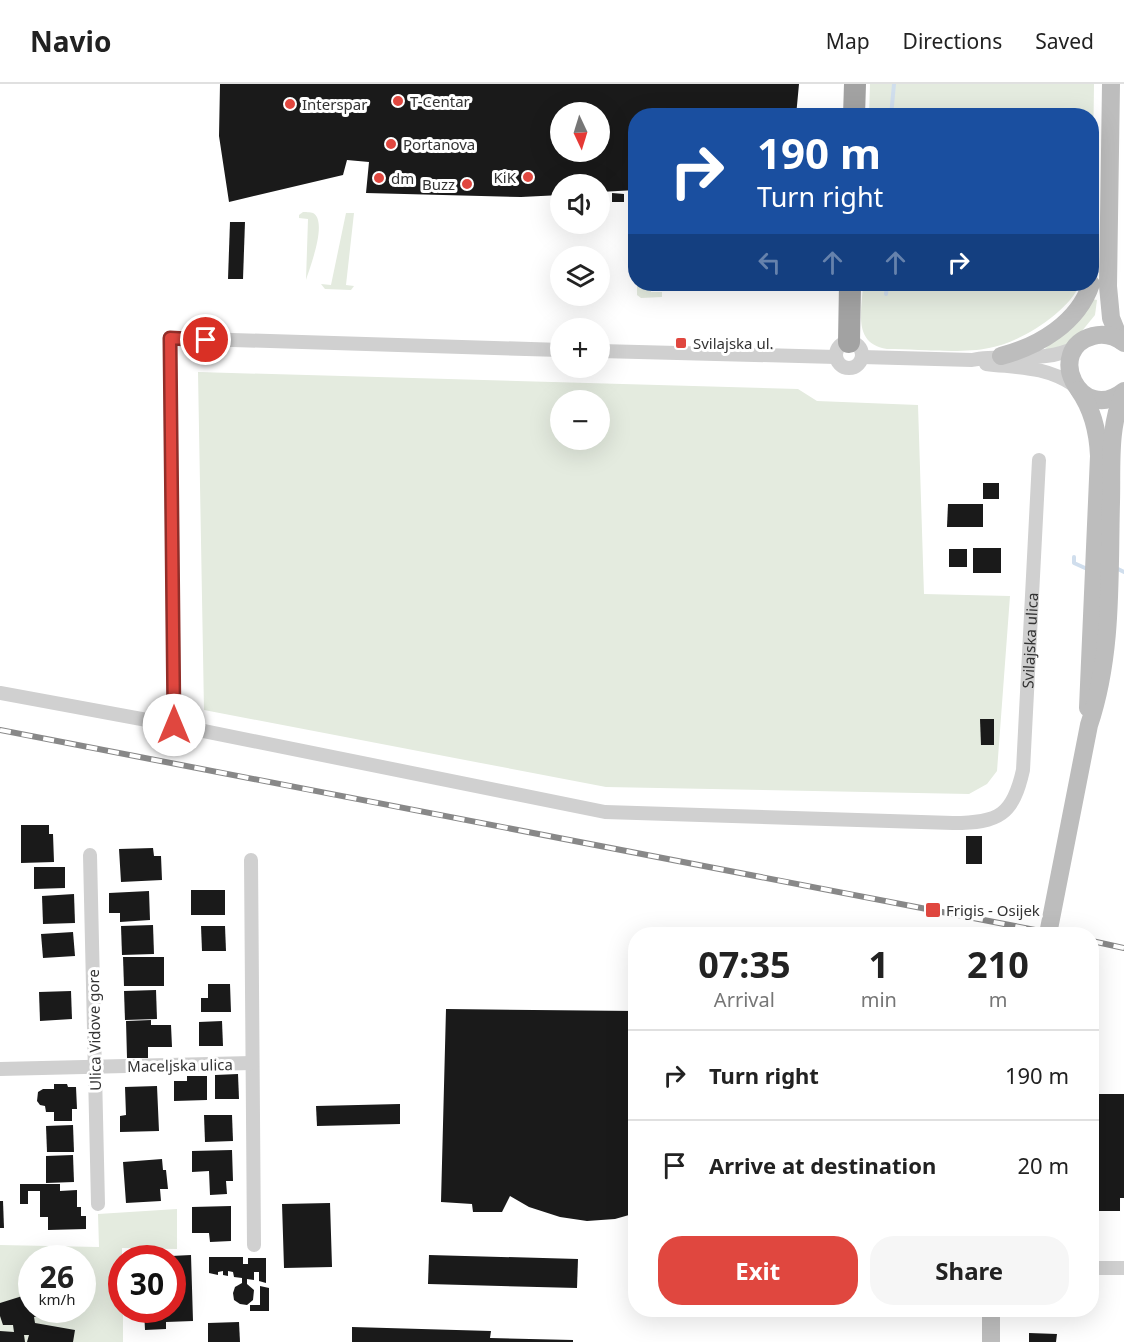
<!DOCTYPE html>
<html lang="en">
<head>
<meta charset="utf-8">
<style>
  :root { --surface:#fff; --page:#f6f6f6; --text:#222; --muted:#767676; --line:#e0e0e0; --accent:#e0473f }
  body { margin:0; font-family:"Noto Sans",sans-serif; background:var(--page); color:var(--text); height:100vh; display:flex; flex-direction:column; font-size:22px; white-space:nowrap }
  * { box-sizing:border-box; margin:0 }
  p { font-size:20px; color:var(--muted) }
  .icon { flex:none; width:33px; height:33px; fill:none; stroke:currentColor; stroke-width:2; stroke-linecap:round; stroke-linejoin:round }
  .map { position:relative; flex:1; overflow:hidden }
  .sheet { position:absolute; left:628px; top:843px; width:471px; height:390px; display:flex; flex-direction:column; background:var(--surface); border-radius:24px; box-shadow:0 6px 24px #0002 }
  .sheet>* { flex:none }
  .banner { position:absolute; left:628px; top:24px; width:471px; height:183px; border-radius:24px; box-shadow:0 6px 24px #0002; background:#1a4fa0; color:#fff; overflow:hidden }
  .needle { width:39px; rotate:176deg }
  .buttons { position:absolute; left:550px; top:18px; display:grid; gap:12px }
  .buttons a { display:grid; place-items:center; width:60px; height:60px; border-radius:50%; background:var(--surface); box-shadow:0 6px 24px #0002; font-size:30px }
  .speed { position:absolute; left:18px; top:1161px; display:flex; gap:12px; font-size:30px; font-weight:700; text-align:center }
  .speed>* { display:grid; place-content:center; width:78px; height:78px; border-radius:50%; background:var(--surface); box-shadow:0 6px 24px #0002; line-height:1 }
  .speed small { font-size:15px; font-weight:400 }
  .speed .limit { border:9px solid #d22; background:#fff; color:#111 }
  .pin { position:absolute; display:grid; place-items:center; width:51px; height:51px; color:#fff; margin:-26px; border:3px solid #fff; border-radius:50%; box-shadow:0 2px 6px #0007 }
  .me { position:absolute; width:66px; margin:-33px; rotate:0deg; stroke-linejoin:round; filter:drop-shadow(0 0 4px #0008) }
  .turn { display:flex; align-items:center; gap:21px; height:126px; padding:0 30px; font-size:27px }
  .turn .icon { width:78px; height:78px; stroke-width:2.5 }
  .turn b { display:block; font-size:42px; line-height:51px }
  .lanes { display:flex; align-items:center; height:57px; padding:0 30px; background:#0003; justify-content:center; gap:30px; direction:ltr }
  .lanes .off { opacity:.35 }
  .eta { display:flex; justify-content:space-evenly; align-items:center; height:102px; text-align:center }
  .eta b { font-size:36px; font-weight:700; line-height:42px }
  .cta { display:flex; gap:12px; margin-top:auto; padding:12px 30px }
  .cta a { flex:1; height:69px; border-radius:24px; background:var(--accent); color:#fff; font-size:24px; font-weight:700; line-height:69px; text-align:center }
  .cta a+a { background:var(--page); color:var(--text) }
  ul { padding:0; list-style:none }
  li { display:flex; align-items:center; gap:18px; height:90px; padding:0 30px; border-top:2px solid var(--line) }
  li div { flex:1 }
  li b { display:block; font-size:22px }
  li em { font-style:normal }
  header { display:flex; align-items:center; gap:36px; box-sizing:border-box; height:84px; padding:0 30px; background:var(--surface); border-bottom:2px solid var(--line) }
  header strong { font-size:28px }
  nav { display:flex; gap:33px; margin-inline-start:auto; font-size:21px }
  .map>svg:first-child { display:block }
  .green { fill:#e4ebdf; fill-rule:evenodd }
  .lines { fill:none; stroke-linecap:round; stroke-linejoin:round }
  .stream { stroke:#d0deed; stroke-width:4 }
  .building { fill:#1a1a1a; fill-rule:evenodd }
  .minor { stroke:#d0d0d0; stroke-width:14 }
  .secondary { stroke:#bdbdbd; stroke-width:18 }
  .trunk { stroke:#a2a2a2; stroke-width:22 }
  .rail-casing { stroke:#888; stroke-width:6 }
  .rail { stroke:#fff; stroke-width:4; stroke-dasharray:11; stroke-linecap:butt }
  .route-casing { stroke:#922e29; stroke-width:15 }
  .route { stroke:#e0473f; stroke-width:10 }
  .poi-dot { fill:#e0473f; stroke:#fff; stroke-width:2 }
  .labels { text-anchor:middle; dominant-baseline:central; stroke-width:6; stroke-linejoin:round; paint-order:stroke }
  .poi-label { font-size:15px; fill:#333; stroke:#fff; text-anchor:start }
  .street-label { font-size:15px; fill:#333; stroke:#fff }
</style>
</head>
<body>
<header>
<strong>Navio</strong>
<nav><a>Map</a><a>Directions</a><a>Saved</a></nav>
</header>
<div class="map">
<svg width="1124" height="1258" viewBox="0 0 1124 1258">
  <rect width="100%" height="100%" fill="#fff"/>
  <!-- green -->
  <g class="green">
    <polygon points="870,0 1094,0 1092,151 1092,32 869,31"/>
    <path d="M 303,128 C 304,128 311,128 313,129 C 328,137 310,183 306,196 L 308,135 L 299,134 L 299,131 Z"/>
    <polygon points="346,129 354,129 346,201 354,202 351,206 325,205 321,200 331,201"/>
    <polygon points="637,200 651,200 651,208 662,208 662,213 641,214 637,211"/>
    <path d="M 863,200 L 1080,200 C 1068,229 1019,259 989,264 C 961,270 917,265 887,265 C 852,259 862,227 863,200 Z"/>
    <polygon points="1092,215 1097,216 1095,231 1077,253 1065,262 1044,266"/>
    <path d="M 198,288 L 798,305 L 817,317 L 918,321 L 924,510 L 1010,512 L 997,687 L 987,700 L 969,710 L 606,703 L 204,626 ZM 561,316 L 600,316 L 600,356 L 561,356 Z"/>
    <path d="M 177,1125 L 177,1165 L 122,1164 L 122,1226 L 123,1226 L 123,1258 L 0,1258 L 0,1161 L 99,1163 L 98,1130 ZM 32,1174 L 82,1174 L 82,1226 L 32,1226 Z"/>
  </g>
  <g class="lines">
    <!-- stream -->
    <g class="stream">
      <polyline points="891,32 894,0"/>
      <polyline points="886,210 887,200"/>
      <polyline points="1074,473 1074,479 1085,484"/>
      <polyline points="1118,485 1124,488"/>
    </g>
  </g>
  <!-- building -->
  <g class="building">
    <path d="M 220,0 L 799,0 L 796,32 L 636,32 L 636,106 L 600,108 L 600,100 L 561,100 L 561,111 L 521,113 L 366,109 L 369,78 L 347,76 L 343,91 L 229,118 L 219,52 ZM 561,28 L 600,28 L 600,68 L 561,68 Z"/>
    <polygon points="612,109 624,110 624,118 612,118"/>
    <polygon points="230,138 245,138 243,195 228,195"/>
    <rect x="983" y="399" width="16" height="16"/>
    <polygon points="948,420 983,420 983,443 947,443"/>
    <rect x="973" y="464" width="28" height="25"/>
    <rect x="949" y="465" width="18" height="18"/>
    <polygon points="980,635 994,635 994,661 981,661"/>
    <polygon points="21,741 49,741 49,750 53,750 54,778 21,779"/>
    <rect x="966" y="752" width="16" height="28"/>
    <polygon points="153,764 154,772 161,772 162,796 121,798 119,765"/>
    <polygon points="34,783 65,783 65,804 34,805"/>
    <rect x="191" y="806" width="34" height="25"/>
    <polygon points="149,807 150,836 120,838 120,829 109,829 109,809"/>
    <polygon points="74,810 75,839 43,840 42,812"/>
    <polygon points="153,841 154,870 122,871 121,842"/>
    <polygon points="201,842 225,842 226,867 202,867"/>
    <polygon points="73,848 75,872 43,874 41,850"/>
    <polygon points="123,873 164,873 164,902 124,902"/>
    <polygon points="208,900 230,900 231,928 201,928 201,914 208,914"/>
    <polygon points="156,906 157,935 125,936 124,907"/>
    <polygon points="71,907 72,935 40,937 39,908"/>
    <polygon points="446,925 636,927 636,1129 615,1135 587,1137 560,1133 529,1123 510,1112 502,1128 473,1128 472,1120 441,1118"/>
    <polygon points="151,936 151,941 171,941 172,963 148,963 148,974 127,974 126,937"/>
    <polygon points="222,937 223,962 199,962 199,938"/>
    <polygon points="238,990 239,1015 215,1015 215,991"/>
    <polygon points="187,992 207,992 207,1016 174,1017 174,997 187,997"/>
    <polygon points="54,1000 67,1000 68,1003 76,1003 77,1025 72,1025 72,1037 54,1037 54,1028 46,1028 45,1022 40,1021 37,1017 38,1008 43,1005 54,1005"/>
    <polygon points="157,1002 159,1047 120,1048 120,1032 126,1031 125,1003"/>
    <polygon points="1092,1010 1124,1010 1124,1114 1120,1114 1120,1127 1099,1127 1099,1113 1092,1113"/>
    <polygon points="400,1020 400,1040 317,1042 316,1022"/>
    <polygon points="204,1031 232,1031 233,1057 205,1058"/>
    <polygon points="73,1041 74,1068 47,1068 46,1042"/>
    <polygon points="232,1066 233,1097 226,1097 227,1110 210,1111 209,1087 192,1088 192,1067"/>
    <polygon points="73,1071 74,1098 46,1099 46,1072"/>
    <polygon points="162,1075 163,1086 166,1086 168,1105 160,1105 161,1117 126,1119 123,1078"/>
    <polygon points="20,1100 60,1100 60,1107 77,1106 77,1123 81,1123 81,1132 86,1132 86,1145 48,1146 48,1133 40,1133 40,1107 28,1107 28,1120 20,1120"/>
    <polygon points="0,1117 3,1117 4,1144 0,1144"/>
    <polygon points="330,1119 332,1183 284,1184 282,1120"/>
    <polygon points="231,1122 231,1157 210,1158 209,1149 192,1149 192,1123"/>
    <polygon points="191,1171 193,1237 166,1238 166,1245 145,1246 144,1226 172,1226 172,1174 151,1174 151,1173"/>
    <polygon points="429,1171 578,1175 577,1204 428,1200"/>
    <polygon points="209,1173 243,1173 243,1180 248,1180 248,1174 266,1174 266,1199 259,1197 259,1188 254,1188 254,1196 247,1195 247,1200 254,1206 253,1216 247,1221 240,1220 234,1216 233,1209 235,1203 242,1199 242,1194 234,1193 233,1188 228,1187 228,1192 223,1191 223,1187 218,1188 218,1191 209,1189"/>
    <polygon points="260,1202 269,1204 269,1227 250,1227 250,1221 260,1221"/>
    <polygon points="32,1209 32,1226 47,1226 48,1230 34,1233 35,1239 75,1246 73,1258 27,1258 29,1251 24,1251 25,1258 0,1258 0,1247 14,1248 13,1241 3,1241 0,1232 0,1219"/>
    <polygon points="239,1238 240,1258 208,1258 208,1239"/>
    <polygon points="352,1243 491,1247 490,1254 573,1256 573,1258 352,1258"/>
    <polygon points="1029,1249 1057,1250 1056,1258 1029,1258"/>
  </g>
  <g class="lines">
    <!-- minor -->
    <g class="minor">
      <circle cx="849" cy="271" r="13"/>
      <polyline points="600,267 836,273"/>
      <path d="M 862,273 L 972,276 C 1006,269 1045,280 1076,263"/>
      <path d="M 986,280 C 1020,284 1044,282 1074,301"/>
      <path id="s1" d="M 0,609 L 174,641 L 605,728 L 953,739 C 999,739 1013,731 1023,686 L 1039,376"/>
      <polyline points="174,641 170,254 561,266"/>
      <polyline points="90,771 98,1120"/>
      <polyline points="251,776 254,1161"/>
      <polyline points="0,985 252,979"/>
      <polyline points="1092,1184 1124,1184"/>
    </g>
    <!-- secondary -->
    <g class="secondary">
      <polyline points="1111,0 1108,202 1111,234 1120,256"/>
      <path d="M 1124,259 C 1115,252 1104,249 1093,252 C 1044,265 1080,342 1124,307"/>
      <path d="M 1001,272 C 1039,262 1078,239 1091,200"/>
      <path d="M 1079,306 C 1093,326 1098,348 1099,372 L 1088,624"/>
      <path d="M 1048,850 L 1089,641 C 1113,570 1109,493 1111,418 C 1112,384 1108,341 1124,309"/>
      <polyline points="991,1258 991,1226"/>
    </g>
    <!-- trunk -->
    <g class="trunk">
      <polyline points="854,32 855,0"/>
      <polyline points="849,258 850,200"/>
    </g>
    <defs>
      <g id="rail">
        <polyline points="0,646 1056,850"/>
        <polyline points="1092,857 1124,864"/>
      </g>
    </defs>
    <!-- rail casing -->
    <use href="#rail" class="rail-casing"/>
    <!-- rail -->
    <use href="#rail" class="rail"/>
  </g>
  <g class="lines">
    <defs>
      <polyline id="route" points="174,641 170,254 206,256"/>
    </defs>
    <!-- route casing -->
    <use href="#route" class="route-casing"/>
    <!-- route -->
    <use href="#route" class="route"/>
  </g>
  <!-- markers -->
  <g class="poi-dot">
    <circle cx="398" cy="17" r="6"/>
    <circle cx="290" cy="20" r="6"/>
    <circle cx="391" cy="60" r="6"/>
    <circle cx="528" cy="93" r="6"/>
    <circle cx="379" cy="94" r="6"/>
    <circle cx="467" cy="100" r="6"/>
    <rect x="675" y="253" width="12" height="12" rx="3"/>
    <rect x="925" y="818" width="16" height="16" rx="3"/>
  </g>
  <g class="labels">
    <!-- poi labels -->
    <g class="poi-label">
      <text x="410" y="17">T-Centar</text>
      <text x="302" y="20">Interspar</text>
      <text x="403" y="60">Portanova</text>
      <text x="516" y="93" text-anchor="end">KiK</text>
      <text x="391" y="94">dm</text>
      <text x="455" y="100" text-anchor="end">Buzz</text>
      <text x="693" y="259">Svilajska ul.</text>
      <text x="946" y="826">Frigis - Osijek</text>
    </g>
    <!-- street labels -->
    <g class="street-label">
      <text stroke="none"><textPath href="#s1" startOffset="1194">Svilajska ulica</textPath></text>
      <text transform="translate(94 946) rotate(-91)">Ulica Vidove gore</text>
      <text transform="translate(180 981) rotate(-1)">Maceljska ulica</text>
    </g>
  </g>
</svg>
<div class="buttons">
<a><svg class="needle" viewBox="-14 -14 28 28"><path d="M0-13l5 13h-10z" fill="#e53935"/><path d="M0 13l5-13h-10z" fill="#767676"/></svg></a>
<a><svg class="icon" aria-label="sound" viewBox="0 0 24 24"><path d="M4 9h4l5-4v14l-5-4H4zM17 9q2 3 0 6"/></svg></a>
<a><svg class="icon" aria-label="layers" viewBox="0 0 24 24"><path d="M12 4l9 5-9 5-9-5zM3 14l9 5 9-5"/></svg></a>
<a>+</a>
<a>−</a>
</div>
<div class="speed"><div>26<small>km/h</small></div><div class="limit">30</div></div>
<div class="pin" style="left:206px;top:256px;background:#d93025"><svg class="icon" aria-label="arrive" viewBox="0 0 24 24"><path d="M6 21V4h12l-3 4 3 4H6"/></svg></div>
<svg class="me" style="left:174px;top:641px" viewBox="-20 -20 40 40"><circle r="19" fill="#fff"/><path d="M0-13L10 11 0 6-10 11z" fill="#e0473f"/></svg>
<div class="banner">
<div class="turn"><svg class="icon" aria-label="right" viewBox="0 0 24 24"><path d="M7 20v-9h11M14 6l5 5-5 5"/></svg><div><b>190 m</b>Turn right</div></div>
<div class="lanes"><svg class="icon off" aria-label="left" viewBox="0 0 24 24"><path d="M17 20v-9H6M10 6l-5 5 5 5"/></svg><svg class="icon off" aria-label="ahead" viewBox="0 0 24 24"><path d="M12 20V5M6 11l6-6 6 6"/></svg><svg class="icon off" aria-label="ahead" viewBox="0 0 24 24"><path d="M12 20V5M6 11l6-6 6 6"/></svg><svg class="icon" aria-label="right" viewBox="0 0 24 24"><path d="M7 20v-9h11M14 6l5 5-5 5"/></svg></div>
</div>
<section class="sheet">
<div class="eta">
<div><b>07:35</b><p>Arrival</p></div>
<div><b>1</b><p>min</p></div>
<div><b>210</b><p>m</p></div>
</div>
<ul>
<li><svg class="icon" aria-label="right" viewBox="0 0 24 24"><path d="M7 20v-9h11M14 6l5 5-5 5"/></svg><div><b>Turn right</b></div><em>190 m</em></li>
<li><svg class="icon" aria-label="arrive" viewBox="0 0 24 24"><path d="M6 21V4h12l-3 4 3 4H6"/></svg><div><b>Arrive at destination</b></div><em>20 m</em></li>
</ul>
<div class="cta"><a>Exit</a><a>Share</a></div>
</section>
</div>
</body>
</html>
